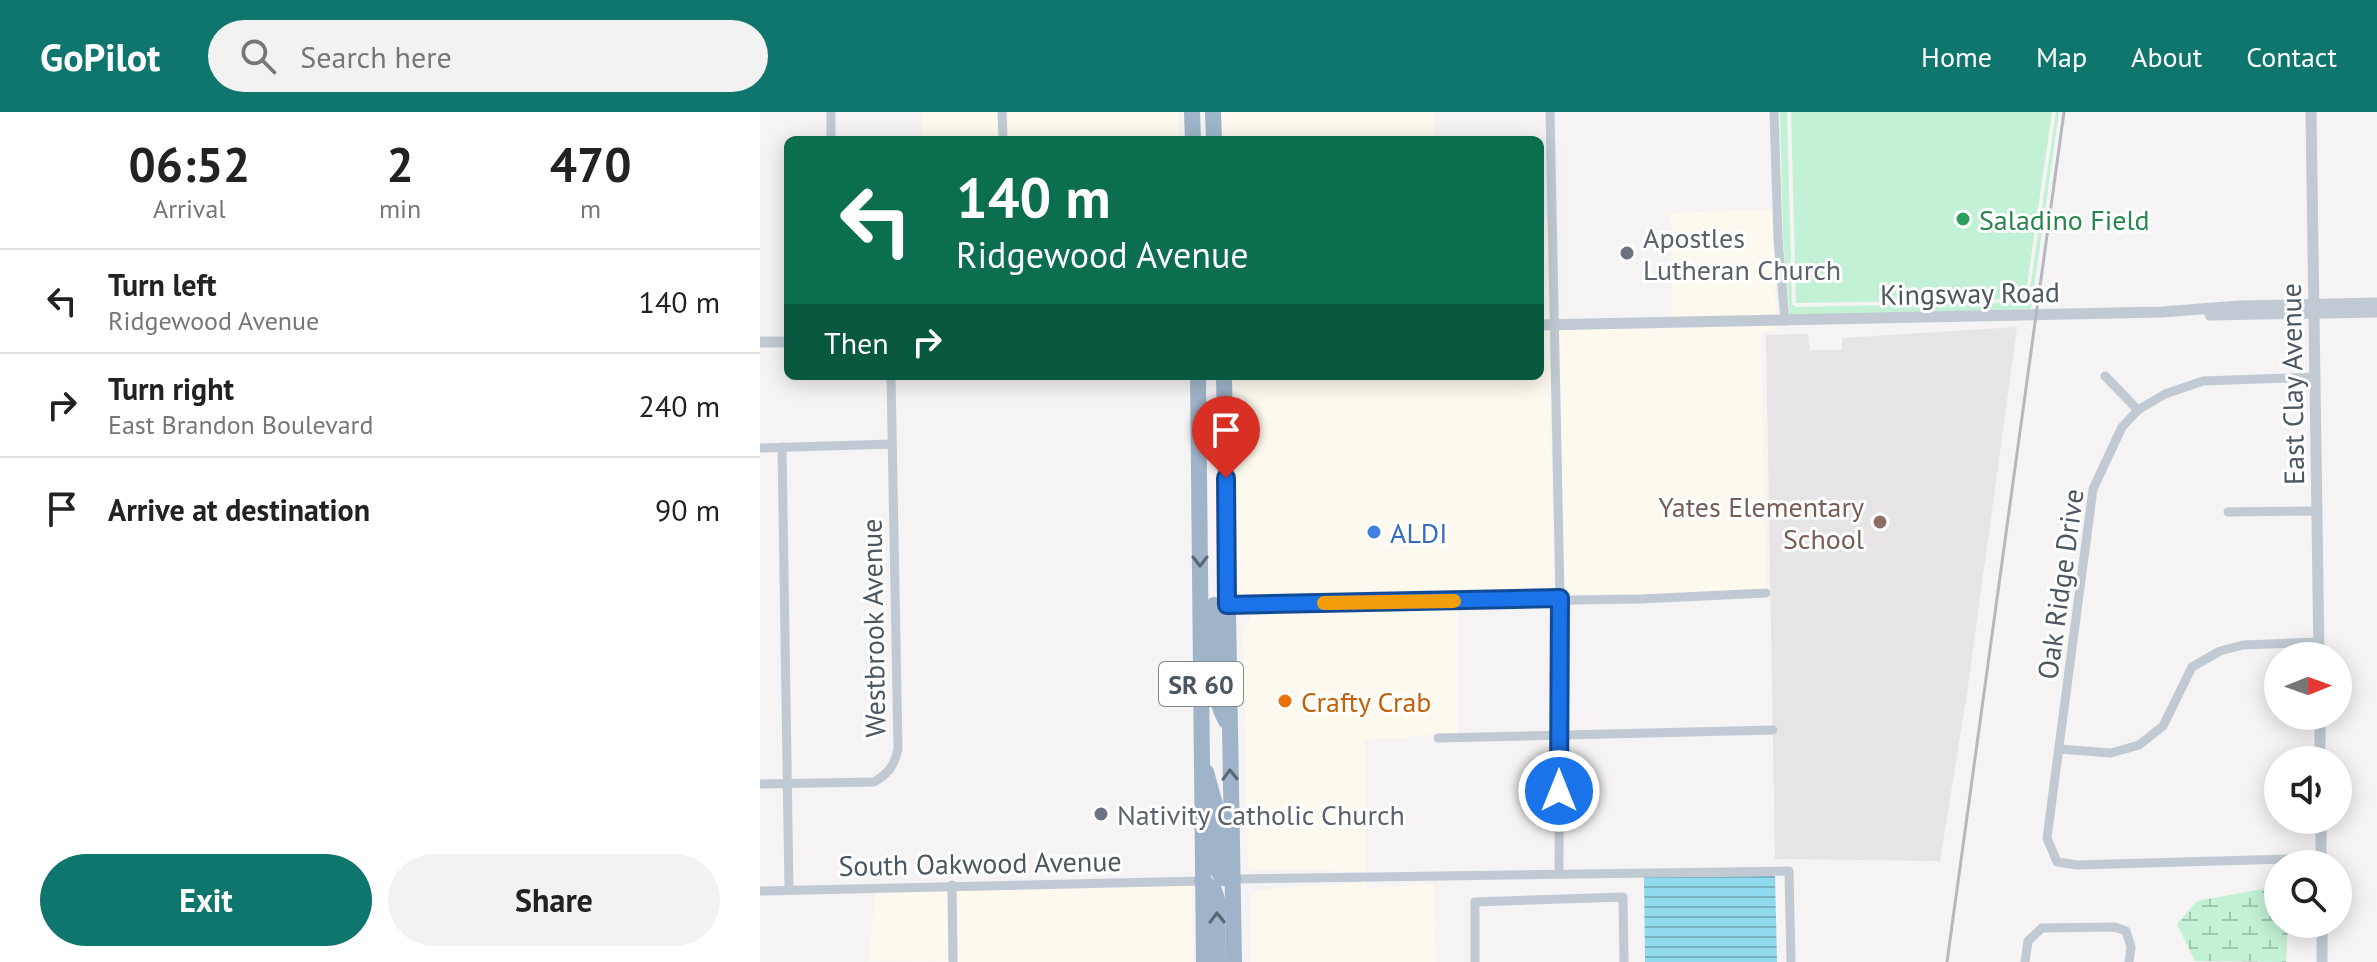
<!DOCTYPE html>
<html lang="en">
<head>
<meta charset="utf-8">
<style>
  :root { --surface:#fff; --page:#f2f2f2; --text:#222; --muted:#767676; --line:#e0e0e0; --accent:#0f766e }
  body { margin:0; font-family:"PT Sans",sans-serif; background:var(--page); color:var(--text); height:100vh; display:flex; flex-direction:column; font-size:30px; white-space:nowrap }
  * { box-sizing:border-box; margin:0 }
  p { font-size:26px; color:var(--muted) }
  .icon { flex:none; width:44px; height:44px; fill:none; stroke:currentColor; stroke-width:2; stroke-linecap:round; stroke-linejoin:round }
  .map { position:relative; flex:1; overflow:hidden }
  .sheet { display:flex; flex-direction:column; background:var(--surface); width:760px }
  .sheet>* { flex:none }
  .guide { position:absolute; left:24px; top:24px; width:760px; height:244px; border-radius:12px; box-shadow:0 4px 20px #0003; background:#0b6e4f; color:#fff; overflow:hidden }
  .needle { width:52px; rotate:89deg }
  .buttons { position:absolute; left:1504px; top:530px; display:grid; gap:16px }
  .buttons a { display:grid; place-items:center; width:88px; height:88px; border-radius:50%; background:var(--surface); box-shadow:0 4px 20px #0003; font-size:40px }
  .pin { position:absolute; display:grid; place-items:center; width:68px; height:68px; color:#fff; margin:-82px -34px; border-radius:50% 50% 50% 0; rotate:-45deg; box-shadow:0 0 8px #0007 }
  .pin .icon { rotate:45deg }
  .me { position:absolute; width:88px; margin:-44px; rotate:0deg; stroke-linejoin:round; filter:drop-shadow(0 0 6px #0008) }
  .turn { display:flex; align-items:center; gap:28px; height:168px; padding:0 40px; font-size:36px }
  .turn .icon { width:104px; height:104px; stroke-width:2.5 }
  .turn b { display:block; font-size:56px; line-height:68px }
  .then { display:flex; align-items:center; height:76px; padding:0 40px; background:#0003; gap:16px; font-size:30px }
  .eta { display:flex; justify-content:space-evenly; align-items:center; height:136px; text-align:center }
  .eta b { font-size:48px; font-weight:700; line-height:56px }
  .primary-button { display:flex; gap:16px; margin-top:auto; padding:16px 40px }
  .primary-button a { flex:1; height:92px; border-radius:48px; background:var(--accent); color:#fff; font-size:32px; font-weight:700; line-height:92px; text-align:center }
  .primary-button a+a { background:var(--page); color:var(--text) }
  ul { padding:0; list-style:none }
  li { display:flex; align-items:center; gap:24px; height:104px; padding:0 40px; border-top:2px solid var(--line) }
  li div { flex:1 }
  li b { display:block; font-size:30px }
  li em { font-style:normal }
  header { display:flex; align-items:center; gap:48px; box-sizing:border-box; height:112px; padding:0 40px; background:var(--accent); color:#fff }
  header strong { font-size:38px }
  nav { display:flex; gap:44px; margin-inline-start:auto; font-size:28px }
  .search { width:560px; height:72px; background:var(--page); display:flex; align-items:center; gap:20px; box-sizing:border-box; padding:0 28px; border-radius:44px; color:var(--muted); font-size:30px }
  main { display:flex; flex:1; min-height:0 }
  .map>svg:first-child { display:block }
  .commercial { fill:#fdf9ef }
  .education { fill:#e6e4e5 }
  .green { fill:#c3f1d5 }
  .wetland { fill:url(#wetland-marsh) }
  .water { fill:url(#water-rules) }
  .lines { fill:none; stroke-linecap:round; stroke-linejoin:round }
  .minor { stroke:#c1cad2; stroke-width:9 }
  .tertiary { stroke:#c1cad2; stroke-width:11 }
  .trunk { stroke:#9fb4c9; stroke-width:16 }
  .rail { stroke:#b5b8bd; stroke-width:3 }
  .oneway { stroke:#5b6976 }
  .route-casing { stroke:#114b97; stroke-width:20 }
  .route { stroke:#1a73e8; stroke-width:14 }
  .slow { stroke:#f59e0b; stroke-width:14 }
  .leisure-dot { fill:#2e9e5b; stroke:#fff; stroke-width:3 }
  .worship-dot { fill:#6b7280; stroke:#fff; stroke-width:3 }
  .education-dot { fill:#8d6e63; stroke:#fff; stroke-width:3 }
  .shop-dot { fill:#3f7fe0; stroke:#fff; stroke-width:3 }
  .food-dot { fill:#e8710a; stroke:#fff; stroke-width:3 }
  .labels { text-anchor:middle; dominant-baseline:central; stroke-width:6; stroke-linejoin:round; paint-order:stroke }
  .shield { fill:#fff; stroke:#808990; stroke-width:2 }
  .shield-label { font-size:26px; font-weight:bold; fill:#4a5661 }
  .leisure-label { font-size:28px; fill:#27864d; stroke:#fff; text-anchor:start }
  .worship-label { font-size:28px; fill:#5b616d; stroke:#fff; text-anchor:start }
  .street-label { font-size:28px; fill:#4a5661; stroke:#fff }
  .education-label { font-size:28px; fill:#785e54; stroke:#fff; text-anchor:end }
  .shop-label { font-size:28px; fill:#366cbe; stroke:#fff; text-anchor:start }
  .food-label { font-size:28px; fill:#c56008; stroke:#fff; text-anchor:start }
</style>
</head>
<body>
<header>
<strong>GoPilot</strong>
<div class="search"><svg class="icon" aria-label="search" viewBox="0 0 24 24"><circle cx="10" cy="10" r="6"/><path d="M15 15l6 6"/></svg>Search here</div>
<nav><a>Home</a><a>Map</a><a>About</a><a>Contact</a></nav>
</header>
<main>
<section class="sheet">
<div class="eta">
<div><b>06:52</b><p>Arrival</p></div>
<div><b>2</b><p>min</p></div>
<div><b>470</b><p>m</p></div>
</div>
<ul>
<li><svg class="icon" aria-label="left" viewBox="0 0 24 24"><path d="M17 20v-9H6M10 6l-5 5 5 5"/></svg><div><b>Turn left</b><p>Ridgewood Avenue</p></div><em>140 m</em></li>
<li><svg class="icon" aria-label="right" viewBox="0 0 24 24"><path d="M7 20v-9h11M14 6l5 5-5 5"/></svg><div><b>Turn right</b><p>East Brandon Boulevard</p></div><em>240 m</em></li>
<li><svg class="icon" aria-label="arrive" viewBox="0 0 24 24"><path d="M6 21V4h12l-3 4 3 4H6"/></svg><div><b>Arrive at destination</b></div><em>90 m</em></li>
</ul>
<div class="primary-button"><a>Exit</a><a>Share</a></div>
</section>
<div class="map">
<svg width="1617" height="850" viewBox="0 0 1617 850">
  <defs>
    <pattern id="wetland-marsh" width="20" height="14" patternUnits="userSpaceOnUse" patternTransform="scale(2)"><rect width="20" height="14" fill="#c3f1d5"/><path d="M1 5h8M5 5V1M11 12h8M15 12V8" fill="none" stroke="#a0c6b0"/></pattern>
    <pattern id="water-rules" width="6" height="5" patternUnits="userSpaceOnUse" patternTransform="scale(2)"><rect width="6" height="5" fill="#90daee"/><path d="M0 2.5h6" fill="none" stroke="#78b4c4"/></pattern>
  </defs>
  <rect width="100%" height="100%" fill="#f5f3f3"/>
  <!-- commercial -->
  <g class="commercial">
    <polygon points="163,0 237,0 238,28 163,28"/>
    <rect x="248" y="0" width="171" height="28"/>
    <polygon points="458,0 674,0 674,28 460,28"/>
    <polygon points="1012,97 1016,204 799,208 910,205 912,201 911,101"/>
    <polygon points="780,106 787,106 788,209 780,209"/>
    <polygon points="1016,214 1016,219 1004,219 1001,223 1006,477 880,482 805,482 799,218"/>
    <polygon points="780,218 789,218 794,482 472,488 470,264 780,264"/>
    <polygon points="698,494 698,621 605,628 606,760 491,757 488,754 483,520 493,501 588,495"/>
    <polygon points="606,770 607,776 674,772 676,850 491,850 490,787 497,778"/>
    <polygon points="432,773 433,850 198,850 197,777"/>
    <polygon points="187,778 188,850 109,849 115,780"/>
  </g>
  <!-- education -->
  <polygon class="education" points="1257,215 1207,581 1180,749 1015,747 1006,223 1048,222 1050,238 1082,238 1082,226"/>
  <!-- green -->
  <g class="green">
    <polygon points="1020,0 1027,0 1032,192 1036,195 1268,190 1296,0 1299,0 1271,197 1030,204 1023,126"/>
    <polygon points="1031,0 1292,0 1265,187 1036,191"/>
  </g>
  <!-- wetland -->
  <polygon class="wetland" points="1508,776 1518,783 1518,812 1528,812 1526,850 1435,849 1417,812 1437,789"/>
  <!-- water -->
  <polygon class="water" points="1015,764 1017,850 885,850 884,765"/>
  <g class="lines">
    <!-- minor -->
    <g class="minor">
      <polyline points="71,0 71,28"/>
      <polyline points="242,0 243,28"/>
      <polyline points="790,0 800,486 799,761"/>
      <polyline points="1014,0 1018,126 1025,209"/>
      <polyline points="1345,264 1378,298"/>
      <polyline points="1556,265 1443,269 1405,282 1378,298 1362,315 1333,377 1287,726 1297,750 1317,753 1561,746"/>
      <polyline points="22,335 29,778"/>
      <polyline points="0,336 132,332"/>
      <polyline points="1468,400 1558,399"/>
      <polyline points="464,493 881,487 1006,481"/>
      <polyline points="678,626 1013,618"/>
      <polyline points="1299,637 1351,641 1379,633 1403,614 1432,555 1460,539 1483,533 1559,530"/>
      <path d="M 0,672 L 114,670 C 129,661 134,654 138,637 L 131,264"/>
      <polyline points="473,767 1029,759 1031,850"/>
      <polyline points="192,773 193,850"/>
      <polyline points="0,779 442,769"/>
      <polyline points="715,850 715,790 863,785 864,850"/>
      <polyline points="1265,850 1268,829 1282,816 1355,815 1366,819 1371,835 1369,850"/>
    </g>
    <!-- tertiary -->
    <g class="tertiary">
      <polyline points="1551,0 1559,544"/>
      <polyline points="1450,203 1617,200"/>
      <polyline points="780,213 1402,200 1479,194 1617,191"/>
      <polyline points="0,230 28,230"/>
      <polyline points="1560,604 1560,648"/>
      <polyline points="1561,708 1561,752"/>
      <polyline points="1562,812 1562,850"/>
    </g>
    <!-- trunk -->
    <g class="trunk">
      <polyline points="432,0 433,28"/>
      <polyline points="453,0 454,28"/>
      <polyline points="438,264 444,850"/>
      <polyline points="464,264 474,850"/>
      <path d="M 454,493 C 455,530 447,576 466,609"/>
      <polyline points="446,660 456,696 459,761 463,766 473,767"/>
      <polyline points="442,769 454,778 457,787 458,850"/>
    </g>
    <!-- rail -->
    <polyline class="rail" points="1187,850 1304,0"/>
  </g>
  <!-- one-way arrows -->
  <defs><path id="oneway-chevron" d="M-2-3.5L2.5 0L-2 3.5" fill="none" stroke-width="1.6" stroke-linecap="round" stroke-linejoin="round" transform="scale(2)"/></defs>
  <g class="oneway">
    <use href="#oneway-chevron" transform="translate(440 449) rotate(90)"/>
    <use href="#oneway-chevron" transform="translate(470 663) rotate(-91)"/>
    <use href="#oneway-chevron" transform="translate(457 806) rotate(-91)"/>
  </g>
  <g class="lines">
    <defs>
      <polyline id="route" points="466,366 467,493 800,486 799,679"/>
    </defs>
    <!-- route casing -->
    <use href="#route" class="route-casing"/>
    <!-- route -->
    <use href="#route" class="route"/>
    <!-- slow -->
    <polyline class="slow" points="564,491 694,489"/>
  </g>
  <!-- markers -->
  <circle class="leisure-dot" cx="1203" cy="107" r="8"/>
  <g class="worship-dot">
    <circle cx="867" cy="141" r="8"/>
    <circle cx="341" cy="702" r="8"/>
  </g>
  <circle class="education-dot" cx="1120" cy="410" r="8"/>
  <circle class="shop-dot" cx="614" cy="420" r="8"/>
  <circle class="food-dot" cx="525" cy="589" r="8"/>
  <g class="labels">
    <!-- shield labels -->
    <rect class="shield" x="399" y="550" width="84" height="44" rx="6"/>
    <g class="shield-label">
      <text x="441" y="572">SR 60</text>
    </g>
    <!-- leisure labels -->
    <g class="leisure-label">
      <text x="1219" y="107">Saladino Field</text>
    </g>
    <!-- worship labels -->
    <g class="worship-label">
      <text x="883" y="125">Apostles<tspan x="883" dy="32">Lutheran Church</tspan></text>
      <text x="357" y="702">Nativity Catholic Church</text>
    </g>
    <!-- street labels -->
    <g class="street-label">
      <text transform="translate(1210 181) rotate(-1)">Kingsway Road</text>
      <text transform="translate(1532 272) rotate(-91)">East Clay Avenue</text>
      <text transform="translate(1300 472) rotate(-82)">Oak Ridge Drive</text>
      <text transform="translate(113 516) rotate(-91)">Westbrook Avenue</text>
      <text transform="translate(220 751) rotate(-1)">South Oakwood Avenue</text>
    </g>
    <!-- education labels -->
    <g class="education-label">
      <text x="1104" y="394">Yates Elementary<tspan x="1104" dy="32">School</tspan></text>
    </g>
    <!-- shop labels -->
    <g class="shop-label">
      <text x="630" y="420">ALDI</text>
    </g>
    <!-- food labels -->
    <g class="food-label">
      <text x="541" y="589">Crafty Crab</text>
    </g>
  </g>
</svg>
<div class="buttons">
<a><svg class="needle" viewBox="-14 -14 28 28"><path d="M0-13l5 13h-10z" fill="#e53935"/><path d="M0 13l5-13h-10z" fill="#767676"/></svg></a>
<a><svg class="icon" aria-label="sound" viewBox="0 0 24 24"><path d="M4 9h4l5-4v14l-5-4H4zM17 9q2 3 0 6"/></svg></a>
<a><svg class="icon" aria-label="search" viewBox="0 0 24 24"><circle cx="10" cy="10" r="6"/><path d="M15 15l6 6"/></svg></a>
</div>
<div class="pin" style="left:466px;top:366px;background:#d93025"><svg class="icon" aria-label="arrive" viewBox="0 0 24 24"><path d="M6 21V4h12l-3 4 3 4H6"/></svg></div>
<svg class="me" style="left:799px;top:679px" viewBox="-20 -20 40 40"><circle r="17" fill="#1a73e8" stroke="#fff" stroke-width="3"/><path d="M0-11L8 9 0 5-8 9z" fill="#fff"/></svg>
<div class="guide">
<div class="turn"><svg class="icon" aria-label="left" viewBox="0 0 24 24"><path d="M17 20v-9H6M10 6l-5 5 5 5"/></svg><div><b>140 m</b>Ridgewood Avenue</div></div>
<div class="then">Then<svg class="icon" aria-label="right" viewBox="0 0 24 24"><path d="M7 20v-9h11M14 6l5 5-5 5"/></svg></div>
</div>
</div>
</main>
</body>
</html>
